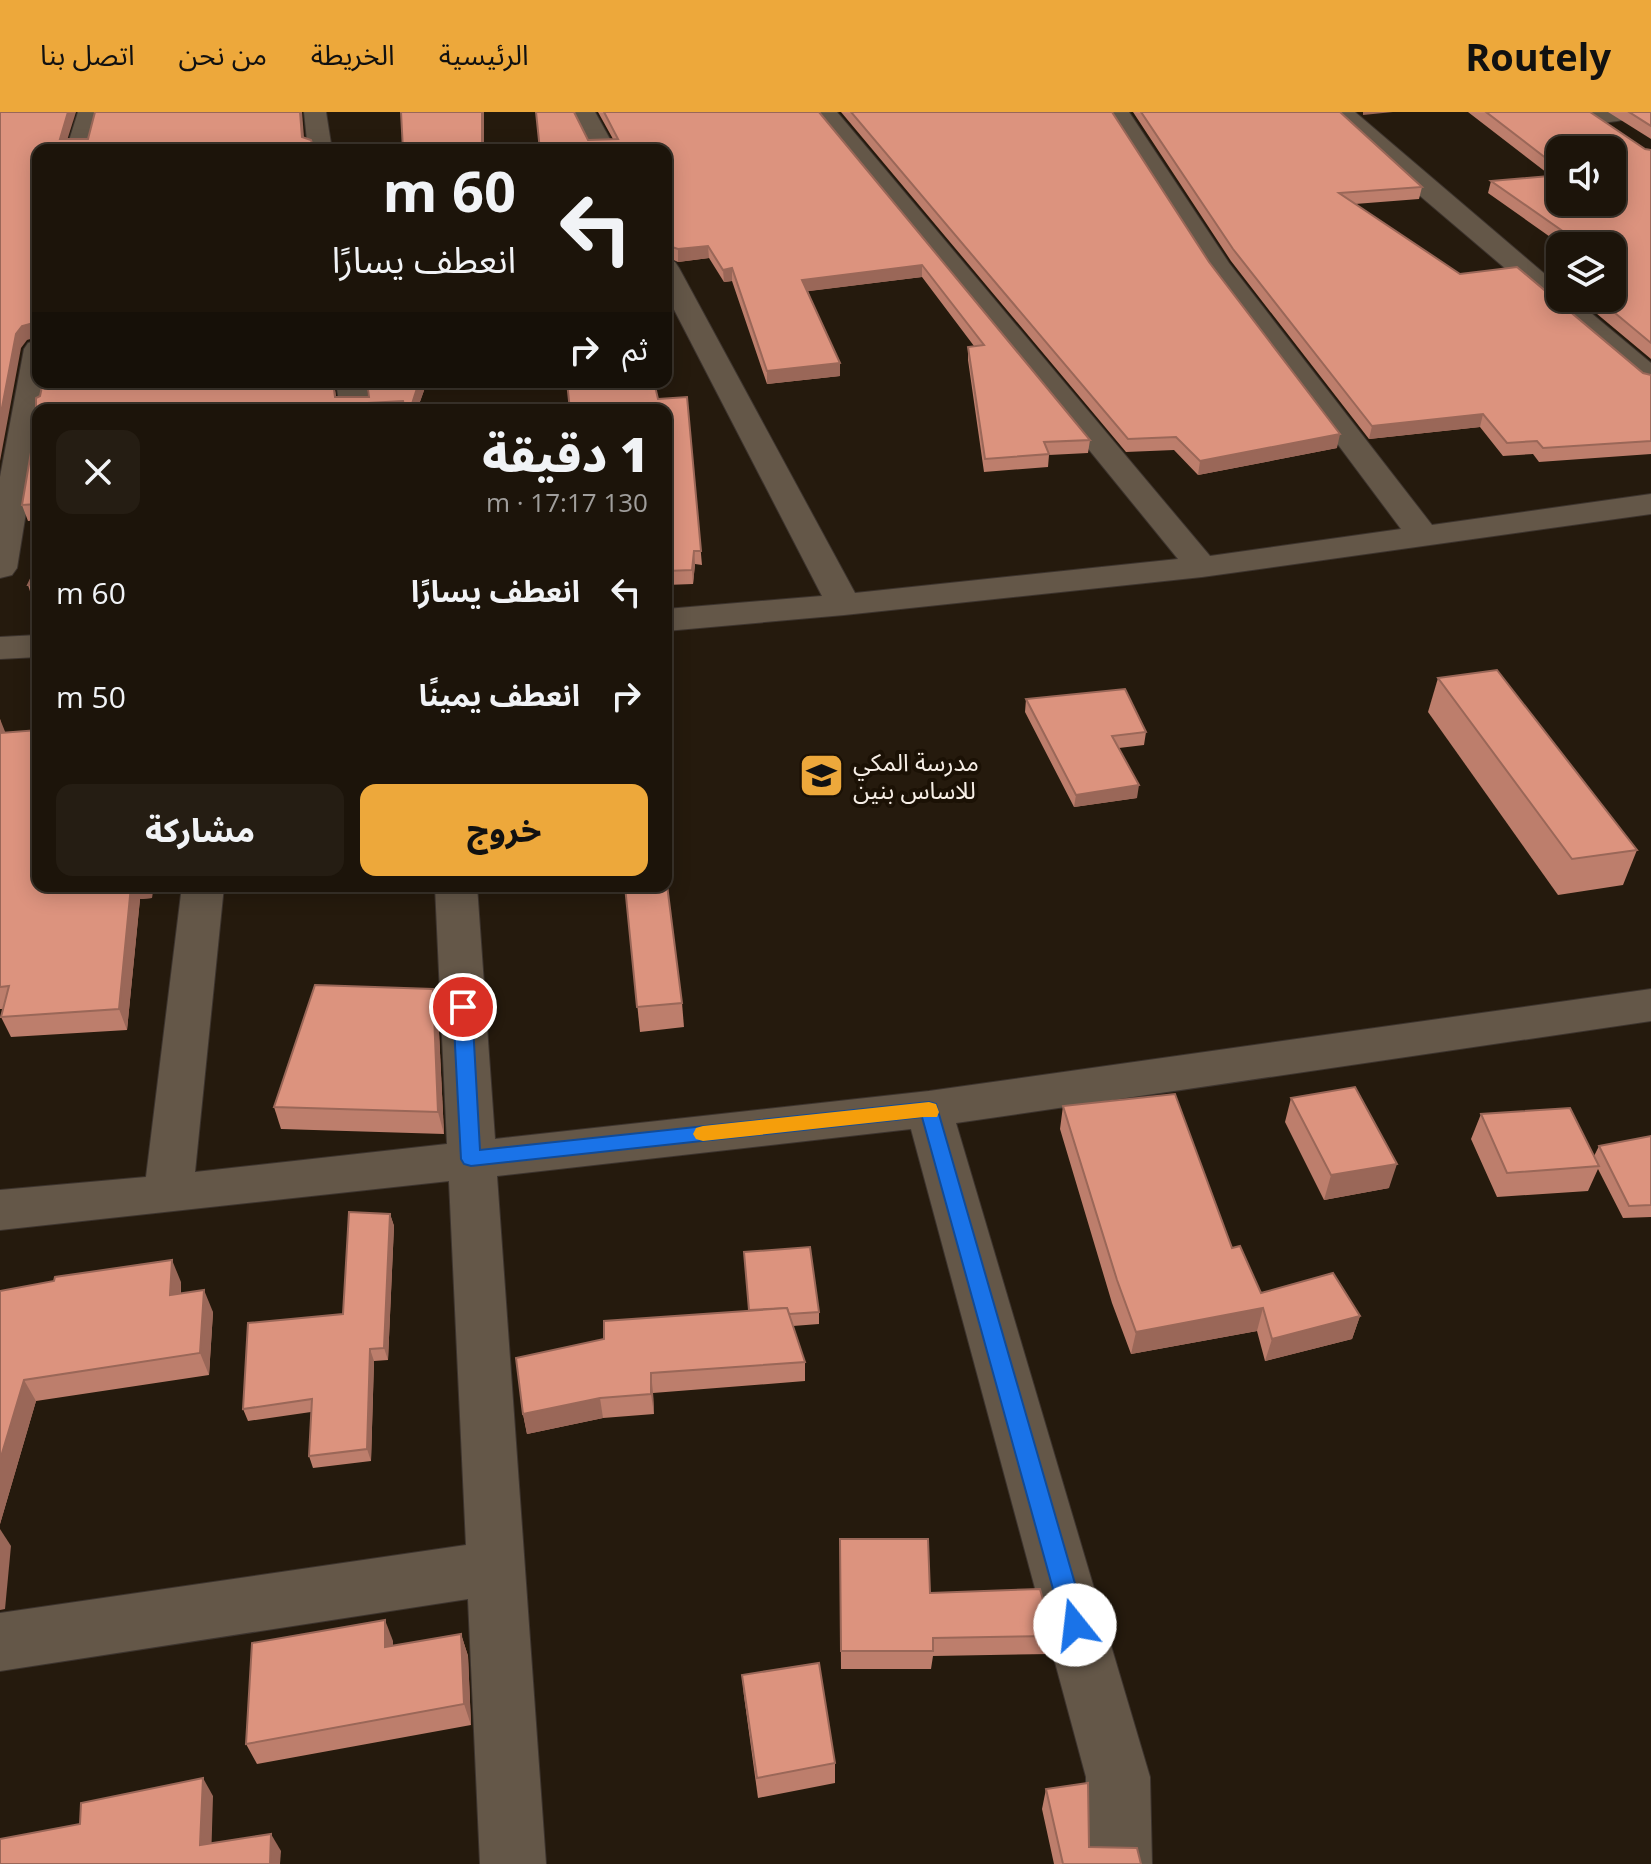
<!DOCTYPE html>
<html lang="ar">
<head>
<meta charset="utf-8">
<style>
  :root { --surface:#1c140a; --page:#251d13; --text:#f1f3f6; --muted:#a09e9c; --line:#3a332b; --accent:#eda83b }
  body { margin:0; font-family:"Open Sans","Noto Sans Arabic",sans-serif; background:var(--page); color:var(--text); direction:rtl; height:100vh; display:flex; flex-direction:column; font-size:30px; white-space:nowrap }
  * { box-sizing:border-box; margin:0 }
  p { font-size:26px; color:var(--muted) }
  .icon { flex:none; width:44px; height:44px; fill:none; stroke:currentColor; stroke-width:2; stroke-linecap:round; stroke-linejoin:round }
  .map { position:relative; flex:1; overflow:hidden; direction:ltr }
  .details { position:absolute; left:32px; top:292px; width:640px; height:488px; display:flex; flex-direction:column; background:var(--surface); border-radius:16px; box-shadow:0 4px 20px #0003,0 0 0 2px var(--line); direction:rtl }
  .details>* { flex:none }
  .banner { position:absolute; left:32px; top:32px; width:640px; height:244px; border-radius:16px; box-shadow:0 4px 20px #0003,0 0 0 2px var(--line); direction:rtl; background:#1c140a; color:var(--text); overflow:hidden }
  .fabs { position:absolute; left:1546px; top:24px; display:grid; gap:16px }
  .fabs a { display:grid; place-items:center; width:80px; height:80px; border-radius:16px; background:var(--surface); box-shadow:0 4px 20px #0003,0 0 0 2px var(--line); font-size:40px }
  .pin { position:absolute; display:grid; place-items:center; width:68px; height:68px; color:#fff; margin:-34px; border:4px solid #fff; border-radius:50%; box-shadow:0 2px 8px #0007 }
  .me { position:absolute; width:88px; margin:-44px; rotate:344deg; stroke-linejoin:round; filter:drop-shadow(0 0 6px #0008) }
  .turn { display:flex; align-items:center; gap:28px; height:168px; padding:0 24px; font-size:36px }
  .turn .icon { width:104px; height:104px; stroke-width:2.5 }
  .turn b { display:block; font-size:56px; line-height:68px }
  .then { display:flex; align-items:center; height:76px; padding:0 24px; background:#0003; gap:16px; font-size:30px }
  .round { display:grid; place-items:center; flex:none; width:84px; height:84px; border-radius:16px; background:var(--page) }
  .head { display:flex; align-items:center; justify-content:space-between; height:136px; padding:0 24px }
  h1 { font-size:48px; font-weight:800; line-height:60px }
  .primary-button { display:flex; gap:16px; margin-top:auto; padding:16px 24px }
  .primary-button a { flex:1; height:92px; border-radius:16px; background:var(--accent); color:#111; font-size:32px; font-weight:800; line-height:92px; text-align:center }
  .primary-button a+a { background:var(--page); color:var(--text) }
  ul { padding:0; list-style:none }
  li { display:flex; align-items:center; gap:24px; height:104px; padding:0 24px }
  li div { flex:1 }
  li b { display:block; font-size:30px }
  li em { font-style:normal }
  header { display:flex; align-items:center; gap:48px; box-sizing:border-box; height:112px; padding:0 40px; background:var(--accent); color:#111 }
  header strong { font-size:38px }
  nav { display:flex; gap:44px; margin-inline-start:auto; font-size:28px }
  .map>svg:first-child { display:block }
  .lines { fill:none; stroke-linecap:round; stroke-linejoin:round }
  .minor-casing { stroke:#3d342e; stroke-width:2 }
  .minor { fill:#645748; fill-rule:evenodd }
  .wall { fill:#bd7e6c; fill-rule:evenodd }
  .shaded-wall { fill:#9a6758 }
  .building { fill:#dc937e; stroke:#9a6758; stroke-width:2 }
  .route { fill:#1a73e8; stroke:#114b97; stroke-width:2 }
  .slow { fill:#f59e0b }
  .labels { text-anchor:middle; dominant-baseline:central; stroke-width:8; stroke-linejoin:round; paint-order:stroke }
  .poi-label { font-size:24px; fill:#f7efe7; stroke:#1b1105; text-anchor:start }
</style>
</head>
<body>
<header>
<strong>Routely</strong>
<nav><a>الرئيسية</a><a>الخريطة</a><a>من نحن</a><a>اتصل بنا</a></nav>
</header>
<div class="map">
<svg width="1651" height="1752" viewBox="0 0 1651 1752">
  <rect width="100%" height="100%" fill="#251a0d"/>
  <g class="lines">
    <defs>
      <g id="minor">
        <polygon points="78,0 100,0 90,38 66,38"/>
        <polygon points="304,0 326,0 332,38 308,38"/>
        <polygon points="573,0 595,0 616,38 592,38"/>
        <polygon points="814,0 837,0 1210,444 1401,417 1210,161 1107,0 1129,0 1229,151 1432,413 1651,382 1651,402 1202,465 844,503 666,519 666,497 822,484 666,182 666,148 675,150 679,156 855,481 1178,447"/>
        <polygon points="1330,0 1355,0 1560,175 1560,186 1573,186 1651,251 1651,275 1641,272 1412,77"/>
        <path d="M 1584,0 L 1638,0 L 1635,5 C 1620,9 1600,13 1585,9 L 1582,4 Z"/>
        <polygon points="38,228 38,270 47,270 42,298 38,298 38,326 17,456 12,463 0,466 0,365 24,237 28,231"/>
        <polygon points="336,270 366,270 370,298 340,298"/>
        <polygon points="38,523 38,545 0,547 0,525"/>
        <polygon points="182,774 224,774 195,1060 447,1032 435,774 477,774 495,1027 929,979 1651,877 1651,909 956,1011 1150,1665 1152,1752 1086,1752 1086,1665 911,1017 497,1064 546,1752 480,1752 468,1487 0,1559 0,1501 466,1433 449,1069 0,1118 0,1078 146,1065"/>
      </g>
    </defs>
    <!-- minor casing -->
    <use href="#minor" class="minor-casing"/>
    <!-- minor -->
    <use href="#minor" class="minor"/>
  </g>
  <!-- wall -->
  <g class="wall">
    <polygon points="598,0 819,0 1090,328 1088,341 1049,343 1048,355 984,360 968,248 968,235 974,234 922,165 808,179 840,264 767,272 732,169 724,170 709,146 678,150 667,145 666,146 666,38 588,28 613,27"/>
    <polygon points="841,0 1112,0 1209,150 1337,336 1198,363 1174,338 1126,340"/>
    <polygon points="1133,0 1340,0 1422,75 1419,87 1355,92 1460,162 1643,261 1651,263 1651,342 1539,350 1533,342 1503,344 1480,315 1369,327 1231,149"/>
    <path d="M 1468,0 L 1590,0 L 1645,37 L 1651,38 L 1651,247 L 1578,186 L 1612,186 L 1612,134 L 1563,134 L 1488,81 L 1491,69 L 1551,64 ZM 1560,38 L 1612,90 L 1560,90 Z"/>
    <polygon points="1608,0 1651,0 1651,27"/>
    <polygon points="1555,151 1560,151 1560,171 1551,164"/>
    <polygon points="334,270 336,285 369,285 427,270 417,298 38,298 38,408 28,409 22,393 40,284"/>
    <polygon points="567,270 654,270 658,287 687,285 702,453 695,452 693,472 666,473 666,298 570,298"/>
    <polygon points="38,452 38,489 33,489 28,473"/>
    <polygon points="1438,566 1637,738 1623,773 1558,783 1428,600"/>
    <polygon points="1026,587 1146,620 1144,633 1119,636 1137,686 1074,695 1025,600"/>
    <polygon points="0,607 38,774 153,774 152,786 140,787 127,918 11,925 1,905 3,897 0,897"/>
    <polygon points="625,774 682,891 684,915 640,920"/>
    <polygon points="433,877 438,900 444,1022 281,1017 274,995"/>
    <polygon points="1291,986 1389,1076 1324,1088 1285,1010"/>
    <polygon points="1063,994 1232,1136 1261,1181 1360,1204 1352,1227 1265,1249 1257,1219 1131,1242 1112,1191 1060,1017"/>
    <polygon points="1481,1002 1594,1044 1599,1034 1651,1024 1651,1105 1623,1106 1598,1057 1588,1079 1497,1085 1471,1027"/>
    <polygon points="390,1102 394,1114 388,1248 374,1249 371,1349 313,1356 309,1344 311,1300 248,1309 243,1297 343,1202"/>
    <polygon points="181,1170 181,1182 213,1200 209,1263 36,1289 0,1412 0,1179"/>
    <polygon points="819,1200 819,1212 793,1214 805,1250 805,1269 653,1281 654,1302 603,1306 527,1322 523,1302 604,1227 604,1209"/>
    <polygon points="840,1427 930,1481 1053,1524 1050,1542 933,1544 931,1557 841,1557"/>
    <polygon points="461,1522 468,1544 471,1613 257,1652 246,1632 393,1529 393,1534"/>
    <polygon points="742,1563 835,1651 835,1671 758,1686 744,1584"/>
    <polygon points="1046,1677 1089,1735 1141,1752 1054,1752 1042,1697"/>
  </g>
  <!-- shaded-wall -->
  <g class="shaded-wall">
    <polygon points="68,0 76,0 64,38 60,27"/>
    <polygon points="300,0 302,0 305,38 302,25"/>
    <rect x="482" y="0" width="2" height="38"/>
    <polygon points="1363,0 1393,0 1363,3"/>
    <polygon points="708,134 709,146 678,150 678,137"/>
    <polygon points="922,153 922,165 802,180 802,168"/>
    <polygon points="732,156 732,169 724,170 723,158"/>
    <polygon points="33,211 37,225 27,228 21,236 0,349 0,306 16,222 22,214"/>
    <polygon points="840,251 840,264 767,272 767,259"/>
    <polygon points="419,270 427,270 417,298 410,298"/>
    <polygon points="1483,302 1480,315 1369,327 1372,314"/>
    <polygon points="1340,322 1337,336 1198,363 1200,349"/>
    <polygon points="694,439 695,452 693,472 692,458"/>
    <polygon points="0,607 8,627 0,634"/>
    <polygon points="1139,673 1137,686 1074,695 1076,683"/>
    <polygon points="131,774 153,774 152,786 140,787 127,918 119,897"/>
    <polygon points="433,877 438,900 444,1022 438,1000"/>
    <polygon points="1397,1052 1389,1076 1324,1088 1331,1063"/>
    <polygon points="390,1102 394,1114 388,1248 384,1236"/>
    <polygon points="172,1148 181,1170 180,1205 170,1183"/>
    <polygon points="204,1178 213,1200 209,1263 200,1241"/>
    <polygon points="1263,1196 1257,1219 1131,1242 1136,1220"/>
    <polygon points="1360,1204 1352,1227 1265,1249 1272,1227"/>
    <polygon points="370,1237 374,1249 371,1349 367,1337"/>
    <polygon points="651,1261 653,1281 654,1302 651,1282"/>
    <polygon points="24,1268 36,1289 0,1412 0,1348"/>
    <polygon points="600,1286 603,1306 527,1322 523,1302"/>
    <polygon points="0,1417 11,1434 5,1497 0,1498"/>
    <polygon points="385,1508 393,1529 393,1556 385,1535"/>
    <polygon points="461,1522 468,1544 471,1613 464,1592"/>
    <polygon points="203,1666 213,1684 211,1750 200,1733"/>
    <polygon points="271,1722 281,1739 280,1752 270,1752"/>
  </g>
  <!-- building -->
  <g class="building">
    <polygon points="0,0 68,0 60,27 88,27 95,0 300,0 302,25 311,28 314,38 38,38 38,253 36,252 36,214 33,211 22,214 16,222 0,306"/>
    <polygon points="401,0 482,0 482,38 403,38"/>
    <polygon points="536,0 574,0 588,28 618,27 604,0 819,0 1090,328 1044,330 1049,342 985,347 968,235 984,233 922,153 802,168 840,251 767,259 732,156 723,158 708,134 678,137 666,133 666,38 540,38"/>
    <polygon points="851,0 1112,0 1209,150 1340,322 1200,349 1176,325 1128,327"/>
    <polygon points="1141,0 1340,0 1422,75 1339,81 1460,162 1517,155 1643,261 1651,263 1651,329 1543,336 1537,329 1507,331 1483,302 1372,314 1233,137"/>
    <polygon points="1486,0 1590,0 1645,37 1651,38 1651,231 1597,186 1612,186 1612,134 1584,134 1491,69 1560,63 1560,90 1612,90 1612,38 1560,38 1560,57"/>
    <polygon points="1629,0 1651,0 1651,14"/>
    <polygon points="43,270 333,270 335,285 369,285 367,270 419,270 410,298 405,298 403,289 368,291 367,298 38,298 38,392 22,393 36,311 36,286 40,284"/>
    <polygon points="567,270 654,270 658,287 687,285 701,439 694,439 692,458 666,459 666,298 570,298"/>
    <polygon points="38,452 38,473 28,473"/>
    <polygon points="1497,558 1637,738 1572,747 1438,566"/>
    <polygon points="1125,577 1146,620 1112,624 1139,673 1076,683 1026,587"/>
    <polygon points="38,618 38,774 131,774 119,897 1,905 9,874 0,875 0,621"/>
    <polygon points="666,765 682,891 637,895 625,774 666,774"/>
    <polygon points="315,873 433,877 438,1000 274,995"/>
    <polygon points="1355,975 1397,1052 1331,1063 1291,986"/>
    <polygon points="1175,982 1232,1136 1240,1134 1261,1181 1333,1161 1360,1204 1272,1227 1263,1196 1136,1220 1117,1168 1063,994"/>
    <polygon points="1570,996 1599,1054 1507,1061 1481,1002"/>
    <polygon points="1651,1024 1651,1093 1629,1094 1599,1034"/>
    <polygon points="349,1100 390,1102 384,1236 370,1237 367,1337 309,1344 312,1287 243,1297 248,1211 343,1202"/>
    <polygon points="810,1135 819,1200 789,1202 787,1196 749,1198 744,1140"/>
    <polygon points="172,1148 170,1183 204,1178 200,1241 24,1268 0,1348 0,1179 54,1169 55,1165"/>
    <polygon points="787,1196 805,1250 651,1261 651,1282 600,1286 523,1302 516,1246 604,1227 604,1209"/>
    <polygon points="840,1427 928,1427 930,1481 1040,1477 1053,1524 933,1526 933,1539 841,1539"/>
    <polygon points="385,1508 385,1535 461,1522 464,1592 246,1632 252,1531"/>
    <polygon points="819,1551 835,1651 757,1666 742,1563"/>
    <polygon points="203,1666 200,1733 271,1722 270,1752 0,1752 0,1727 80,1712 81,1691"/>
    <polygon points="1088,1671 1089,1735 1137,1736 1141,1752 1063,1752 1046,1677"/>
  </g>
  <!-- route -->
  <polygon class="route" points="463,889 472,895 480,1038 929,990 936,992 1087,1513 1084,1521 1075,1525 1067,1521 1063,1513 922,1005 471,1054 464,1052 461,1047 453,895"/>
  <!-- slow -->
  <polygon class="slow" points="929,990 936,992 939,1000 937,1005 924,1005 703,1029 696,1027 693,1022 696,1016 703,1014"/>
  <!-- icons -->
  <defs>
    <symbol id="school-square" viewBox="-11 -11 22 22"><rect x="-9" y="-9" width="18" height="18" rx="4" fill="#eda83b" stroke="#1b1105"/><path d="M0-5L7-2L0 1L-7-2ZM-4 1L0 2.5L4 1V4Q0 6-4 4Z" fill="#111"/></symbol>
  </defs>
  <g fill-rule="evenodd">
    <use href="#school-square" x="796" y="638" width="51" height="51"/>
  </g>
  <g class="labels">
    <!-- poi labels -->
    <g class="poi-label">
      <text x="853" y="649">مدرسة المكي<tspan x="853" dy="28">للاساس بنين</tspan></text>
    </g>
  </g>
</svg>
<div class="fabs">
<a><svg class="icon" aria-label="sound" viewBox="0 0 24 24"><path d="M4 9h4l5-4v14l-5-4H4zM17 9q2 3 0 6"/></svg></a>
<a><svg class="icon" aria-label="layers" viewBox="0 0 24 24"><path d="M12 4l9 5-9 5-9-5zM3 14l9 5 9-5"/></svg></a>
</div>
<div class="pin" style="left:463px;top:895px;background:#d93025"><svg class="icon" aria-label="arrive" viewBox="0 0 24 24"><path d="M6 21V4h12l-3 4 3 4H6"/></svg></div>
<svg class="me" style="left:1075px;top:1513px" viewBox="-20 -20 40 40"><circle r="19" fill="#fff"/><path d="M0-13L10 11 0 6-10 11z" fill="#1a73e8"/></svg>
<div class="banner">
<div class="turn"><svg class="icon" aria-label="left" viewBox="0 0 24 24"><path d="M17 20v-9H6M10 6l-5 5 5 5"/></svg><div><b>60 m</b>انعطف يسارًا</div></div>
<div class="then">ثم<svg class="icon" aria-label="right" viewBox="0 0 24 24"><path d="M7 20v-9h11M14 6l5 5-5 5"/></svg></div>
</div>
<section class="details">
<div class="head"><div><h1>1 دقيقة</h1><p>130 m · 17:17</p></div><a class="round"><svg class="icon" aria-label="close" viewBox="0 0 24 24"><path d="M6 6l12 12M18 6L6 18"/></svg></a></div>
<ul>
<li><svg class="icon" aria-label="left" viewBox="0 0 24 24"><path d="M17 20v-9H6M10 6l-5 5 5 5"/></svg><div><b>انعطف يسارًا</b></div><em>60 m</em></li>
<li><svg class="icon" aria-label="right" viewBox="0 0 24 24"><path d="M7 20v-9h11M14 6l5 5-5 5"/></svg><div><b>انعطف يمينًا</b></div><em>50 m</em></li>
</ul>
<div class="primary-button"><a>خروج</a><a>مشاركة</a></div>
</section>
</div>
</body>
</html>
